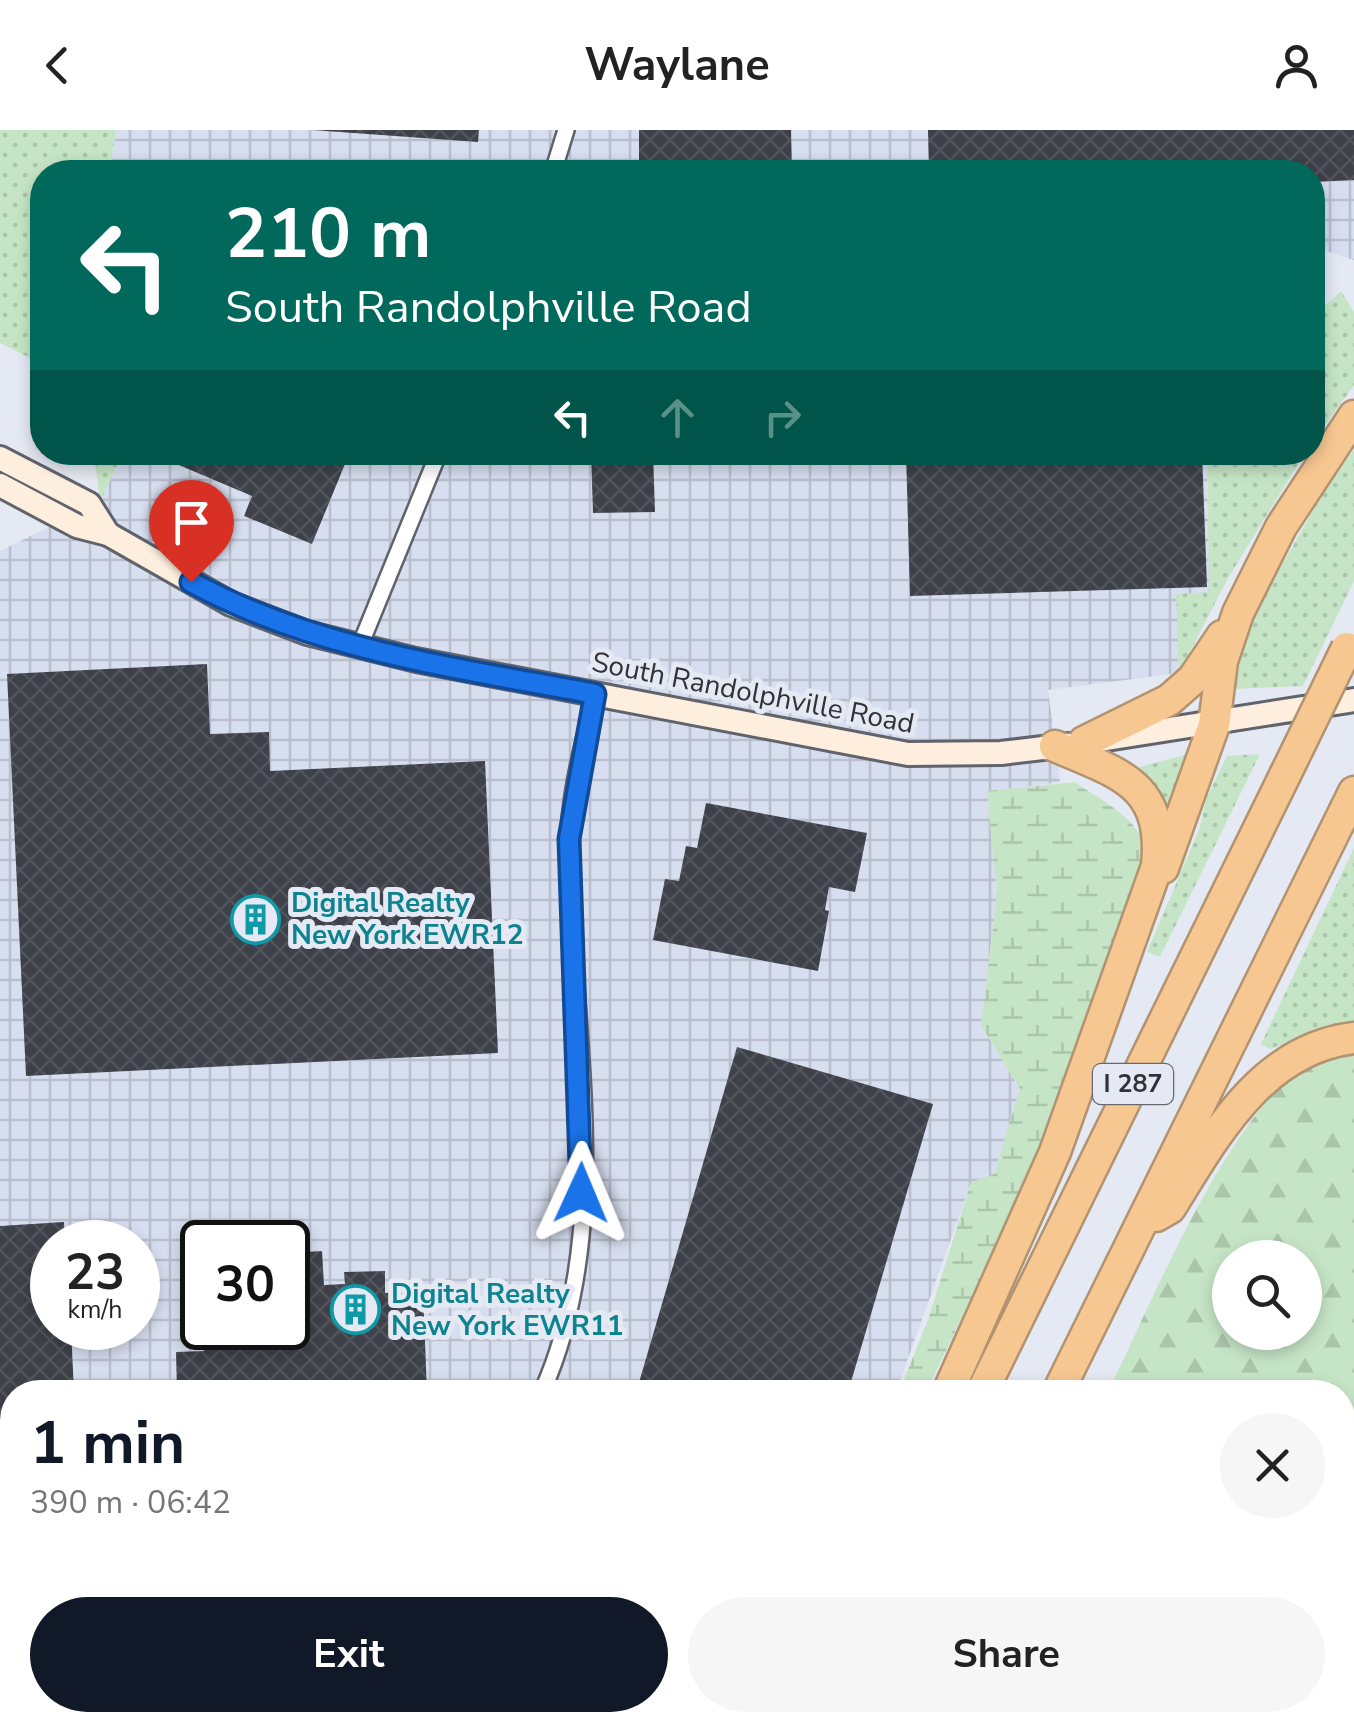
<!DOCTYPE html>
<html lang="en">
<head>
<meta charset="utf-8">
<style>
  :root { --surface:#fff; --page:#f6f6f6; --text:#222; --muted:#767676; --accent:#111827 }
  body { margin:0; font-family:"Nunito Sans",sans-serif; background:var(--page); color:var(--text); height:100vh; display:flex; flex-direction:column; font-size:38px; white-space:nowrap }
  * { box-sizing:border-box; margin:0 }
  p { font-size:32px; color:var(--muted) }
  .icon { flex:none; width:55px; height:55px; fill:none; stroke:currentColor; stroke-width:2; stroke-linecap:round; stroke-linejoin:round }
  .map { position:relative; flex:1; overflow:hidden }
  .panel { position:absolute; left:0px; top:1250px; width:1355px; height:352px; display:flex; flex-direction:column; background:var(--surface); border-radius:40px 40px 0 0; box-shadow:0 5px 15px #0003 }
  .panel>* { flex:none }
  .guide { position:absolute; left:30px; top:30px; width:1295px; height:305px; border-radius:40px; box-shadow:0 5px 15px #0003; background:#00695c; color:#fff; overflow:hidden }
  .buttons { position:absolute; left:1212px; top:1110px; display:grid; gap:20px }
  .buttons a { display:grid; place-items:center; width:110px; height:110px; border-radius:50%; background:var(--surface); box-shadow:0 5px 15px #0003; font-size:50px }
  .speed { position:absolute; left:30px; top:1090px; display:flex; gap:20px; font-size:50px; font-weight:700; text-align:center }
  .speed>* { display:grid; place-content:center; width:130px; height:130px; border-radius:50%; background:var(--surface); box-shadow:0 5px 15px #0003; line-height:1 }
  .speed small { font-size:25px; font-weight:400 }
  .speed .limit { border:5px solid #111; border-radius:15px; background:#fff; color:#111 }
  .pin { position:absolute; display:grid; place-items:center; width:85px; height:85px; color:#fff; margin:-102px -42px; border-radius:50% 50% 50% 0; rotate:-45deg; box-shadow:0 0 10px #0007 }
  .pin .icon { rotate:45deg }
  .me { position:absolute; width:110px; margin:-55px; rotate:1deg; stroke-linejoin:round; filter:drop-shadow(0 0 8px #0008) }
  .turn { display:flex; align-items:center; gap:35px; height:210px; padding:0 30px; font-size:45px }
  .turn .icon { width:130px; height:130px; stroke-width:2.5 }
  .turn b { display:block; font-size:70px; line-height:85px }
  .lanes { display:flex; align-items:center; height:95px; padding:0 30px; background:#0003; justify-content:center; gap:50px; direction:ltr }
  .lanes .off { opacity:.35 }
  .round { display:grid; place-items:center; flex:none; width:105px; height:105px; border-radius:52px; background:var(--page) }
  .overview { display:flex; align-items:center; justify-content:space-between; height:170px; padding:0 30px }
  h1 { font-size:60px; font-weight:700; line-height:75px; color:var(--accent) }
  .action { display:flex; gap:20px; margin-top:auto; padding:20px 30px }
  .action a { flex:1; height:115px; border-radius:60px; background:var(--accent); color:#fff; font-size:40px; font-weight:700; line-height:115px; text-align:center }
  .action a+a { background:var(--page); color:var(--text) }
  header { display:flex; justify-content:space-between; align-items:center; height:130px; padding:0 30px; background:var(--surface); font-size:45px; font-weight:700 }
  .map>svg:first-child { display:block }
  .industrial { fill:url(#industrial-grid); fill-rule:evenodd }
  .grass { fill:url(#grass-dots) }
  .forest { fill:url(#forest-firs); fill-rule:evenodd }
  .wetland { fill:url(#wetland-marsh) }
  .water { fill:url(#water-rules) }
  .building { fill:url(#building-cross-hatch) }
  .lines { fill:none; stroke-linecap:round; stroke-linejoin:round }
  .minor-casing { stroke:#60636c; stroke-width:20 }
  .secondary-casing { stroke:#60636c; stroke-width:28 }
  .motorway-casing { stroke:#b29371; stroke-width:35 }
  .minor { stroke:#fff; stroke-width:15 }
  .secondary { stroke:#fdeede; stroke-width:22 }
  .motorway { stroke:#f7c791; stroke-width:30 }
  .motorway-bridge-casing { stroke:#b29371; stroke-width:35; stroke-linecap:butt }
  .motorway-bridge { stroke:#f7c791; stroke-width:30 }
  .route-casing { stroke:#114b97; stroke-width:25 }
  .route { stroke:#1a73e8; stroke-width:18 }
  .labels { text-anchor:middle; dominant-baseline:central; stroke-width:10; stroke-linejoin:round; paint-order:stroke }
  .shield { fill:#e5e9f3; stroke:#67696f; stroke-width:2.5 }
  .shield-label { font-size:25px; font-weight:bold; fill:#313236 }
  .street-label { font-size:28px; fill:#313236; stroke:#e5e9f3 }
  .culture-label { font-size:28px; font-weight:bold; fill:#0d838f; stroke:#e5e9f3; text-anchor:start }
</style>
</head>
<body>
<header><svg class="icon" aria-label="back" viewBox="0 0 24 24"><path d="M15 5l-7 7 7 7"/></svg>Waylane<svg class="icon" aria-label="person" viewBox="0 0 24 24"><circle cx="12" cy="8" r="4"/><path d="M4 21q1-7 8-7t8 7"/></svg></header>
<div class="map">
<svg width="1354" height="1602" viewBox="0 0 1354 1602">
  <defs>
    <pattern id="industrial-grid" width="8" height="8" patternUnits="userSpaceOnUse" patternTransform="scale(2.5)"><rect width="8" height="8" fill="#d7deef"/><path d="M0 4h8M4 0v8" fill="none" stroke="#b9bfce"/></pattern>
    <pattern id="grass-dots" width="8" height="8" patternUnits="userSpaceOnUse" patternTransform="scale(2.5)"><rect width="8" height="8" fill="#c6e5c6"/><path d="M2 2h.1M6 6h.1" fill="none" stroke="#abc5ab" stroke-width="1.8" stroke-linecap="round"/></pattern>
    <pattern id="forest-firs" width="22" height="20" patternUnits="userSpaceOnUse" patternTransform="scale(2.5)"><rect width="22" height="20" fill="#c6e5c6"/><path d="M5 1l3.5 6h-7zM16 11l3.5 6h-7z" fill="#abc5ab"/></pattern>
    <pattern id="wetland-marsh" width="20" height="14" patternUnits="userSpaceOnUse" patternTransform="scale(2.5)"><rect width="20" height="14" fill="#c6e5c6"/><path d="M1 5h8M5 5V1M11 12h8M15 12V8" fill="none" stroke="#abc5ab"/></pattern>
    <pattern id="water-rules" width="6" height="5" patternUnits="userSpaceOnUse" patternTransform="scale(2.5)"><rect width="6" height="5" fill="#6e8fbc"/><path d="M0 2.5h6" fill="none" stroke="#5b759a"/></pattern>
    <pattern id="building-cross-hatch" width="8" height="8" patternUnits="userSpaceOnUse" patternTransform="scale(2.5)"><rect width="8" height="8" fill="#3e4149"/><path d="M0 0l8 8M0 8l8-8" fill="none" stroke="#52545b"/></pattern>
  </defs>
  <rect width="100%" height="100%" fill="#e5e9f3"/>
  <!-- industrial -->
  <g class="industrial">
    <polygon points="116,0 1354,0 1354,130 1313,117 1312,42 115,42 110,40"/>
    <path d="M 123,323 L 1207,323 L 1209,463 L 1179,543 L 1048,560 L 1060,652 L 987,662 L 997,764 L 981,895 L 1020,959 L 994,1044 L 971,1053 L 896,1262 L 12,1262 L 12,1590 L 737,1590 L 731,1602 L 0,1602 L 0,421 L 100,372 ZM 52,1112 L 138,1112 L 138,1198 L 52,1198 ZM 202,1112 L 288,1112 L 288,1198 L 202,1198 Z"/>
  </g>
  <!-- grass -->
  <g class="grass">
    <polygon points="0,0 116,0 110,40 115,42 42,42 42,234 0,213"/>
    <polygon points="1341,161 1354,182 1354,255 1313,312 1313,187"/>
    <polygon points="1354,320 1354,451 1303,556 1234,559 1246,497 1331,350"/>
    <polygon points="94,323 123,323 100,372"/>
    <polygon points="1207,323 1305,323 1228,448 1179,543 1176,464 1209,462"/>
    <polygon points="1260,624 1160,827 1147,822 1199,700 1207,667 1227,626"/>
    <polygon points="1186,625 1190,628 1169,704 1150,653 1136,638"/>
    <polygon points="1354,718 1354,895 1326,899 1270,919 1261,914"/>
    <polygon points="1354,1369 1354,1454 1343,1459 1343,1373"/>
    <polygon points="942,1590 1057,1590 1060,1602 936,1602"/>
  </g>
  <!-- forest -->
  <g class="forest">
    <path d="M 1354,924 L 1354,1369 L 1343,1373 L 1342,1262 L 1108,1262 C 1150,1177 1232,972 1316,929 C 1326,924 1343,925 1354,924 ZM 1230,1128 L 1305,1128 L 1305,1202 L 1230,1202 Z"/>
    <polygon points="1354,1454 1354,1542 1342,1539 1343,1459"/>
    <polygon points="1057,1590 1165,1590 1127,1602 1060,1602"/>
  </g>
  <!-- wetland -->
  <g class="wetland">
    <path d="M 1075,652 C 1104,673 1147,691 1148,731 L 1024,1059 L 926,1262 L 899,1262 L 928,1190 L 971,1052 L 994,1044 L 1020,959 L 981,895 L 997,764 L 987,661 Z"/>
    <polygon points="737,1590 773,1590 767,1602 731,1602"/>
  </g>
  <!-- water -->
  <polygon class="water" points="1343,1539 1354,1542 1354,1602 1150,1602 1152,1595 1165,1590 1342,1590"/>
  <!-- building -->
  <g class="building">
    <polygon points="312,0 479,0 478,12"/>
    <polygon points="639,0 791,0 792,42 647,42 639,32"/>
    <polygon points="928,0 1354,0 1354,50 1312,52 1312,42 929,42"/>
    <polygon points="170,322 350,322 312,414 244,386 252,366 167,330"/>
    <polygon points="591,322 653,322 655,382 593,383"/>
    <polygon points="906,322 1202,322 1207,457 910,466"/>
    <polygon points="207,534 210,604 269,602 270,641 485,631 498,923 26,946 7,544"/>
    <polygon points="706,673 867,703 855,762 829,757 825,780 829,781 818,841 653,810 665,749 679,751 686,716 697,718"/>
    <polygon points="737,917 933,974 848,1262 658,1262 638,1256"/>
    <polygon points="64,1092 65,1112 52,1112 52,1198 71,1198 74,1262 12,1262 12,1400 0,1400 0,1096"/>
    <polygon points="282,1099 282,1112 239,1112 238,1101"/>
    <polygon points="322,1121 324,1155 345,1154 344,1142 385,1141 385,1163 423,1161 427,1262 177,1262 176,1222 204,1221 203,1198 288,1198 288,1123"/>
    <polygon points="313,1590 663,1590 668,1600 303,1602 301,1595"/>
  </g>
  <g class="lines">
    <defs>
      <g id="minor">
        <polyline points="553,42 566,0"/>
        <polyline points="359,518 439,322"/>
        <path d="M 542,1262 C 618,1093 569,892 569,713 C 569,664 584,612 595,564"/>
        <polyline points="0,1510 12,1511"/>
      </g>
      <g id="secondary">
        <polyline points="0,328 89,374 108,404"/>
        <polyline points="0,355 77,396 108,404 231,474 307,503 416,530 908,624 1001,623 1068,615"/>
        <polyline points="1100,610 1354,570"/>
      </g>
      <g id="motorway">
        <polyline points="1084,612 1169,570 1193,549 1222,506"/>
        <polyline points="1163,738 1214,595 1222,531 1238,483 1281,397 1354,286"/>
        <path d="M 1156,1086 L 1170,1078 C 1215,1006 1261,919 1354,908"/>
        <path d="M 948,1262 L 1055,1022 L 1157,736 C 1165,653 1119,644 1055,616"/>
        <polyline points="982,1262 1285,645"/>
        <polyline points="1058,1262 1354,662"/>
        <polyline points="815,1602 821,1590"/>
        <polyline points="892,1602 898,1590"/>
      </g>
    </defs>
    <!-- minor casing -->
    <use href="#minor" class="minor-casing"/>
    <!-- secondary casing -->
    <use href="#secondary" class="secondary-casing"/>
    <!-- motorway casing -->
    <use href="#motorway" class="motorway-casing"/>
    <!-- minor -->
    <use href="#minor" class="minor"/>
    <!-- secondary -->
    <use href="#secondary" class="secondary"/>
    <!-- motorway -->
    <use href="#motorway" class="motorway"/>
    <defs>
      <polyline id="motorway-bridge" points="1285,645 1347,518"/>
    </defs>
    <!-- motorway-bridge casing -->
    <use href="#motorway-bridge" class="motorway-bridge-casing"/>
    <!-- motorway-bridge -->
    <use href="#motorway-bridge" class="motorway-bridge"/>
  </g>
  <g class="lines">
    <defs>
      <path id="route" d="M 191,452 C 316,520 457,538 595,564 L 569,709 L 581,1063"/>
    </defs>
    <!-- route casing -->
    <use href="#route" class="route-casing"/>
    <!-- route -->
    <use href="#route" class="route"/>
  </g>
  <!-- icons -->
  <defs>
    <symbol id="building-ring" viewBox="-11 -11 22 22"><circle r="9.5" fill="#e5e9f3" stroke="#0f9aa8" stroke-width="1.5"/><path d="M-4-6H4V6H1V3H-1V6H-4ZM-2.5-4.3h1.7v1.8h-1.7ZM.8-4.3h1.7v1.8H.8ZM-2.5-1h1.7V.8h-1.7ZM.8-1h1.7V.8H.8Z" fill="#0f9aa8"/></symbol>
  </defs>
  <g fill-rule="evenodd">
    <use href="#building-ring" x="228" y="762" width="55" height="55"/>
    <use href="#building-ring" x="328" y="1152" width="55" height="55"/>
  </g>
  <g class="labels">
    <!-- shield labels -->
    <rect class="shield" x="1093" y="934" width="80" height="40" rx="8"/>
    <g class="shield-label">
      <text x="1133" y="954">I 287</text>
    </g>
    <!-- street labels -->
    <g class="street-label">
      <text transform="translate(753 563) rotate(11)">South Randolphville Road</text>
    </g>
    <!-- culture labels -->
    <g class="culture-label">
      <text x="291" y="773">Digital Realty<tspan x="291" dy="32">New York EWR12</tspan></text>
      <text x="391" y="1164">Digital Realty<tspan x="391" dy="32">New York EWR11</tspan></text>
    </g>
  </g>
</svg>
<div class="buttons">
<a><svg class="icon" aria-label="search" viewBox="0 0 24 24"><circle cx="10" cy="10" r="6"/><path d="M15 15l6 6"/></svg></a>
</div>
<div class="speed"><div>23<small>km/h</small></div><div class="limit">30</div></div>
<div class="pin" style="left:191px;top:452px;background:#d93025"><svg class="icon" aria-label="arrive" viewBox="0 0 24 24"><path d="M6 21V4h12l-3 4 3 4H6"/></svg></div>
<svg class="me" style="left:581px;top:1063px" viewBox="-20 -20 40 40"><path d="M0-17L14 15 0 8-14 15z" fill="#1a73e8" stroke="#fff" stroke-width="4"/></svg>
<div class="guide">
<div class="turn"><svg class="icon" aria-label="left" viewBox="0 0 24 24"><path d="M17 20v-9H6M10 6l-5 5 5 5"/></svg><div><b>210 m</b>South Randolphville Road</div></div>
<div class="lanes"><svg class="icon" aria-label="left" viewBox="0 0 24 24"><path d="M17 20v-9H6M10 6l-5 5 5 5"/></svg><svg class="icon off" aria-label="ahead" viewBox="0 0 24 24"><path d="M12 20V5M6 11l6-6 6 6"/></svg><svg class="icon off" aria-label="right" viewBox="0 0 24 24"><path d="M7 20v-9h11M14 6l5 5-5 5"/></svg></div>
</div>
<section class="panel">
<div class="overview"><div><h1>1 min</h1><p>390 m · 06:42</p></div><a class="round"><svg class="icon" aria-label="close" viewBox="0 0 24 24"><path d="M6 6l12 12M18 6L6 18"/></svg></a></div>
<div class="action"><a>Exit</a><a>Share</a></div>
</section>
</div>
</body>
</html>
